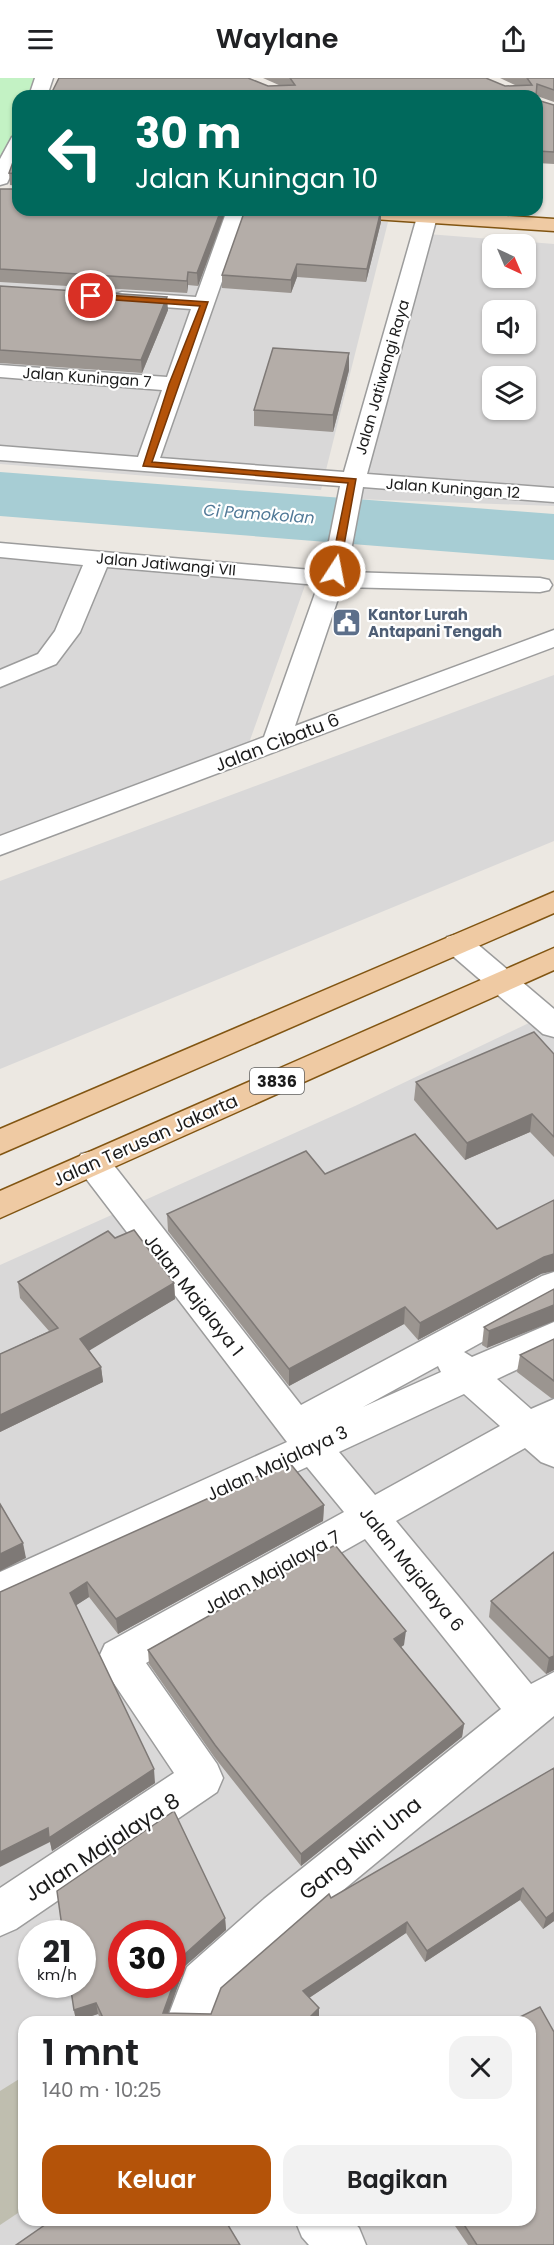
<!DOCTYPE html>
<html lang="id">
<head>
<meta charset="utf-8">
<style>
  :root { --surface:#fff; --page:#f2f2f2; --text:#202124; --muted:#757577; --accent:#b45309 }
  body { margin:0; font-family:Poppins,sans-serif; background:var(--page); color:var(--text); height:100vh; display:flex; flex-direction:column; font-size:22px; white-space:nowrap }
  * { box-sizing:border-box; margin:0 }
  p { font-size:20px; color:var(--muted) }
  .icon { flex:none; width:33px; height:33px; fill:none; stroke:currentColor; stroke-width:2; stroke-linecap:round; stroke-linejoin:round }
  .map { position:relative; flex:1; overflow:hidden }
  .panel { position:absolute; left:18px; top:1938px; width:518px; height:210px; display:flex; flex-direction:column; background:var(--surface); border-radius:18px; box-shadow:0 2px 4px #0004 }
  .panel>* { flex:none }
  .banner { position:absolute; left:12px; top:12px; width:531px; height:126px; border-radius:18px; box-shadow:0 2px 4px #0004; background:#00695c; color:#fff; overflow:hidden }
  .needle { width:39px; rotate:136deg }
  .fabs { position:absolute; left:482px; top:156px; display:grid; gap:12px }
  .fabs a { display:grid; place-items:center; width:54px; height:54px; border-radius:12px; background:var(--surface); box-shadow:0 2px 4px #0004; font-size:30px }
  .speed { position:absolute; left:18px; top:1842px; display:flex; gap:12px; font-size:30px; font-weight:700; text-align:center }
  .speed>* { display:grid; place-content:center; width:78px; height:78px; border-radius:50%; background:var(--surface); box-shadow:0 2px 4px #0004; line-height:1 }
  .speed small { font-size:15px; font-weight:400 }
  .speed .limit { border:9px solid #d22; background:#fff; color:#111 }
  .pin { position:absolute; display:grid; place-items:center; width:51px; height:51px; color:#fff; margin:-26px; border:3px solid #fff; border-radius:50%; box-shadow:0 2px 6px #0007 }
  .me { position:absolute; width:66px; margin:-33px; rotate:11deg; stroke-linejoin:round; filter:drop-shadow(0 0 4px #0008) }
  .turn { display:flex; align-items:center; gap:21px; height:126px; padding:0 24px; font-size:27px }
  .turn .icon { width:78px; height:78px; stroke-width:2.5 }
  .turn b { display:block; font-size:42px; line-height:51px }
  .round { display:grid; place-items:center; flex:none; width:63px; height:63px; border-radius:18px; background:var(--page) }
  .summary { display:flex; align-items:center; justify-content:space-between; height:102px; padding:0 24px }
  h1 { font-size:36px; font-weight:600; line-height:45px }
  .button { display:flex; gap:12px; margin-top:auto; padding:12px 24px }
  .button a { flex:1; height:69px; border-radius:18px; background:var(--accent); color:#fff; font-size:24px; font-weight:600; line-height:69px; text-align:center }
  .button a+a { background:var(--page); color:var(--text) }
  header { display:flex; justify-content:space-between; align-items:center; height:78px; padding:0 24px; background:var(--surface); font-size:27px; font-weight:600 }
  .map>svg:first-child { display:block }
  .residential { fill:#d9d8d8; fill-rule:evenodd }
  .construction { fill:#bfbeaf }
  .park { fill:#c3f2c4 }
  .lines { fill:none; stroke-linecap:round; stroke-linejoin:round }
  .river { fill:#a7cdd4; fill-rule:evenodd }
  .minor-casing { stroke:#9c9c9c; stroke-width:3 }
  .major-casing { stroke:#815512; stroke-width:3 }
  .minor { fill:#fff; fill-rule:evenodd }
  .major { fill:#efcaa3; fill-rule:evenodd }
  .wall { fill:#9b9590 }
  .shaded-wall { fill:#7e7976 }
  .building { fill:#b4ada8; stroke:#7e7976; stroke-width:1.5; fill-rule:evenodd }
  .route { fill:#b45309; stroke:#753606; stroke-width:1.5 }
  .labels { text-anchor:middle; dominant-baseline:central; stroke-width:4.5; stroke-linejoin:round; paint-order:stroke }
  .far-street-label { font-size:15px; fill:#1b1b1b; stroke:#fff }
  .far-service-label { font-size:15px; font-weight:bold; fill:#4e5e75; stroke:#fff; text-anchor:start }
  .far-water-label { font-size:16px; font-style:italic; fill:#517997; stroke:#fff }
  .shield { fill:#fff; stroke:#5f5f5f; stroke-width:1.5 }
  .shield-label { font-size:16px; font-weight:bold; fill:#1b1b1b }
  .street-label { font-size:18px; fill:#1b1b1b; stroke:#fff }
  .near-street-label { font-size:21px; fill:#1b1b1b; stroke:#fff }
</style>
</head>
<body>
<header><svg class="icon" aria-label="menu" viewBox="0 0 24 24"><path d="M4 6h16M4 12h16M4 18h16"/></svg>Waylane<svg class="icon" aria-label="share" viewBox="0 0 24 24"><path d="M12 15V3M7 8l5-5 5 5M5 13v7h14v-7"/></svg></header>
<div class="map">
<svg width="554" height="2167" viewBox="0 0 554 2167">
  <rect width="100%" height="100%" fill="#ece8e2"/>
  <!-- residential -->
  <g class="residential">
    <polygon points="0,119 18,132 205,132 388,144 321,412 0,386"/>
    <path d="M 415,155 L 554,166 L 554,428 L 356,421 ZM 492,166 L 525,166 L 525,200 L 492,200 ZM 492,232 L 525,232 L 525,266 L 492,266 ZM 492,298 L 525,298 L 525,332 L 492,332 Z"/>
    <polygon points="0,472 308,499 244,679 0,765"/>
    <polygon points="554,597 554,763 0,991 0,803"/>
    <path d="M 554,933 L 554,2167 L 0,2167 L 0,1187 L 355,1028 ZM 32,1856 L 82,1856 L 82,1906 L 32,1906 ZM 122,1856 L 172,1856 L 172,1906 L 122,1906 ZM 24,1944 L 530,1944 L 530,2142 L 24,2142 Z"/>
  </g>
  <!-- construction -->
  <polygon class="construction" points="24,1998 24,2131 0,2147 0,2013"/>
  <!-- park -->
  <polygon class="park" points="0,0 43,0 35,18 18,18 18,58 0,99"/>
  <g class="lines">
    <!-- river -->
    <polygon class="river" points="0,394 554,436 554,482 0,438"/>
    <defs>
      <g id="minor">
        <polygon points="35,0 53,0 47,18 29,18"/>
        <polygon points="18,58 18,83 7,105 0,107 0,81 12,59"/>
        <polygon points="227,132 247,132 160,380 344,394 417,139 427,133 437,139 367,396 554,410 554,424 363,409 347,494 540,500 549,502 552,507 549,512 540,514 342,509 295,648 554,552 554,569 0,777 0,758 264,659 318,507 107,489 80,554 56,586 0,609 0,592 38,576 55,553 83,487 0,479 0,465 323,493 340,408 0,382 0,368 138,379 162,312 0,299 0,287 167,299 191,231 122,226 115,224 112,220 115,216 122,214 196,219"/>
        <polygon points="458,856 469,859 554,931 554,959 543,956 447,873 443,866 447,859"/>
        <path d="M 93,1073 L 105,1076 L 301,1327 L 542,1198 L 554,1194 L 554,1224 L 464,1274 L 472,1279 L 554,1244 L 554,1274 L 497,1301 L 531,1331 L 554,1321 L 554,1389 L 541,1384 L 525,1370 L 396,1443 L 531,1606 L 554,1594 L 554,1638 L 296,1851 L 220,1920 L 212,1944 L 166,1944 L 187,1889 L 264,1821 L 501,1631 L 365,1461 L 146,1585 L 217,1686 L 223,1700 L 217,1714 L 16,1851 L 0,1858 L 0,1810 L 174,1695 L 105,1592 L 99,1579 L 105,1566 L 344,1434 L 307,1389 L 0,1530 L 0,1494 L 287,1364 L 81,1094 L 76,1085 L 81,1076 ZM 438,1288 L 441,1294 L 363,1329 ZM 464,1316 L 500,1348 L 375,1417 L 339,1374 Z"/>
        <polygon points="295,2142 352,2142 359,2150 366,2167 309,2167 302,2159"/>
      </g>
      <g id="major">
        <polygon points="317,132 415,132 554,141 554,153 327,138"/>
        <polygon points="554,814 554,835 0,1076 0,1051"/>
        <polygon points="554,870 554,892 0,1140 0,1113"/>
      </g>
    </defs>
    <!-- minor casing -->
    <use href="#minor" class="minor-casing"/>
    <!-- major casing -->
    <use href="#major" class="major-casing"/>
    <!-- minor -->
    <use href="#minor" class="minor"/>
    <!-- major -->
    <use href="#major" class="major"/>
  </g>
  <!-- wall -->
  <g class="wall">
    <polygon points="263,0 486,0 505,8 517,8 500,0 554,0 554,24 537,18 50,18 281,8"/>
    <polygon points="537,22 554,27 554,86 537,85"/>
    <polygon points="18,81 18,108 10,107 9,95"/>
    <polygon points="0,111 18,132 226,132 198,208 188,207 187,215 0,204"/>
    <polygon points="381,132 381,144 366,204 297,199 291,215 222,210 222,197"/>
    <polygon points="0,208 168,232 142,295 0,285"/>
    <polygon points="349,292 333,354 254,348 254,332"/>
    <polygon points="554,976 554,1079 530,1054 465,1082 414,1022 416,1004"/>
    <polygon points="325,1096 497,1151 541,1196 418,1262 404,1246 289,1308 168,1153 167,1136"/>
    <polygon points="115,1160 174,1205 175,1221 89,1272 101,1289 103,1304 0,1354 0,1276 49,1253 20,1220 18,1204"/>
    <polygon points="554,1211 487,1270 482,1267 484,1249"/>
    <polygon points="554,1261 554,1320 551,1320 517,1294 520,1277"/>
    <polygon points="324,1427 323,1443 118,1556 89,1519 76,1527 155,1705 52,1773 0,1514"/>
    <polygon points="554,1474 554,1592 546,1596 489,1539 491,1523"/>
    <polygon points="404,1567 401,1569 464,1646 462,1659 301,1788 215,1680 149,1586 148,1572"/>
    <polygon points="554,1690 554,1843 543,1851 520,1822 425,1884 406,1855 309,1920 319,1930 319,1941 316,1944 102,1944 98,1936 76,1943 74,1932 225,1840 226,1852 185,1888 168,1935 211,1936 331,1820"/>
    <polygon points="451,2142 530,2142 554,2167 468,2167"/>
  </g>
  <!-- shaded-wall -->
  <g class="shaded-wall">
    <polygon points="221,132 226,132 198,208 197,195"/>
    <polygon points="381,132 381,144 366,204 367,191"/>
    <polygon points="297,186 297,199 291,215 291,202"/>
    <polygon points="188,194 188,207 187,215 187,203"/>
    <polygon points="167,219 168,232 142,295 141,282"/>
    <polygon points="349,275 349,292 333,354 333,337"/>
    <polygon points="532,1036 530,1054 465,1082 467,1065"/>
    <polygon points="554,1176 554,1193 541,1196 418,1262 420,1245 544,1179"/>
    <polygon points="174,1205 175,1221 82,1277 80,1261"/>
    <polygon points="554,1227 554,1243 487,1270 489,1253"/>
    <polygon points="405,1229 404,1246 289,1308 289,1291"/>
    <polygon points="101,1289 103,1304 0,1354 0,1337"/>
    <polygon points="324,1427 323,1443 118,1556 116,1541"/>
    <polygon points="23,1465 26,1480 0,1493 0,1476"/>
    <polygon points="87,1504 89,1519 72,1530 70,1515"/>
    <polygon points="406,1553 404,1567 392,1575 394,1561"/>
    <polygon points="554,1578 554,1592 546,1596 549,1580"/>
    <polygon points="464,1646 462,1659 301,1788 301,1776"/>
    <polygon points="154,1691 155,1705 52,1773 50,1764 0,1789 0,1774"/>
    <polygon points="523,1810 520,1822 425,1884 427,1873"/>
    <polygon points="554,1834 554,1843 543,1851 546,1840"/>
    <polygon points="225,1840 226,1852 185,1888 165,1944 163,1935 184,1877"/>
    <polygon points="407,1844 406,1855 303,1924 303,1913"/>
    <polygon points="96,1925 98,1936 76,1943 74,1932"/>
    <polygon points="319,1930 319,1941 316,1944 305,1944"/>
  </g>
  <!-- building -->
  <g class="building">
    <polygon points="59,0 248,0 268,8 295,7 290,0 486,0 505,8 532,7 527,0 554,0 554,12 537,6 536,18 50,18"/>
    <polygon points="537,22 554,27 554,74 537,73"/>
    <polygon points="18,81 18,96 9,95 13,84 17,84"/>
    <polygon points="0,111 18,111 18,132 221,132 197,195 188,194 187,203 0,191"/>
    <polygon points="245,132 381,132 367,191 297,186 291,202 222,197"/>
    <polygon points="0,208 167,219 141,282 0,272"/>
    <polygon points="273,270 349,275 333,337 254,332"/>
    <polygon points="534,954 554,976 554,1059 532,1036 467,1065 416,1004"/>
    <polygon points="415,1056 497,1151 554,1122 554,1176 544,1179 420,1245 405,1229 289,1291 167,1136 306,1073 325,1096"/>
    <polygon points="134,1152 174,1205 80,1261 101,1289 0,1337 0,1276 58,1250 18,1204 108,1153 115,1160"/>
    <polygon points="554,1211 554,1227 489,1253 484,1249"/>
    <polygon points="554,1261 554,1303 520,1277"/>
    <polygon points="289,1384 324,1427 116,1541 87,1504 70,1515 154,1691 49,1760 48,1750 0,1774 0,1514"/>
    <polygon points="0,1426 23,1465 0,1476"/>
    <polygon points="335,1467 406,1553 394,1561 464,1646 301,1776 215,1667 148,1572"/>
    <polygon points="554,1474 554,1578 549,1580 491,1523"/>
    <path d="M 554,1690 L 554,1834 L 546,1840 L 523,1810 L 427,1873 L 407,1844 L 303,1913 L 319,1930 L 305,1944 L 105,1944 L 96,1925 L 74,1932 L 70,1906 L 82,1906 L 82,1856 L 63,1856 L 57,1813 L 174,1733 L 225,1840 L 184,1877 L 163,1935 L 211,1936 L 221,1910 L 329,1816 L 331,1820 ZM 122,1856 L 172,1856 L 172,1906 L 122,1906 Z"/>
    <polygon points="540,1929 554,1954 554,2167 477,2167 461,2142 530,2142 530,1944 510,1944"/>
    <polygon points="52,2142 225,2142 240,2167 16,2167"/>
  </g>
  <!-- route -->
  <polygon class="route" points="91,216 208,224 152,384 356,401 339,495 330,493 348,405 143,388 169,306 200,228 88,220"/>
  <!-- icons -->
  <defs>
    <symbol id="civic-square" viewBox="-11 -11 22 22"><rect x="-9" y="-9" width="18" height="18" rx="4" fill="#5c6f8a" stroke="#fff"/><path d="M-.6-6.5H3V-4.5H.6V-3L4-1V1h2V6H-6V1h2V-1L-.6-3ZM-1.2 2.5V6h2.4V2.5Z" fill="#fff"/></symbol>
  </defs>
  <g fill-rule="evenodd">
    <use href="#civic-square" x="330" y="528" width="33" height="33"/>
  </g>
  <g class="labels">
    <!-- far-street labels -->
    <g class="far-street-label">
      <text transform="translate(87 299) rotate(4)">Jalan Kuningan 7</text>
      <text transform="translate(382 299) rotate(-74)">Jalan Jatiwangi Raya</text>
      <text transform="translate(453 410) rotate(4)">Jalan Kuningan 12</text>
      <text transform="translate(166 486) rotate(5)">Jalan Jatiwangi VII</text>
    </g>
    <!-- far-service labels -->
    <g class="far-service-label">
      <text x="368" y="536">Kantor Lurah<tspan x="368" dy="17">Antapani Tengah</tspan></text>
    </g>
    <!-- far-water labels -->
    <g class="far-water-label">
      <text transform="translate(259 436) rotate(4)">Ci Pamokolan</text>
    </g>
    <!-- shield labels -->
    <rect class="shield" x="250" y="990" width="54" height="26" rx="4.5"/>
    <g class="shield-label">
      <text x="277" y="1003">3836</text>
    </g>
    <!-- street labels -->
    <g class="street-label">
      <text transform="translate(277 664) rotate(-21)">Jalan Cibatu 6</text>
      <text transform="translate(145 1062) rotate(-24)">Jalan Terusan Jakarta</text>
      <text transform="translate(194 1217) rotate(52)">Jalan Majalaya 1</text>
      <text transform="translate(277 1385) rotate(-25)">Jalan Majalaya 3</text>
      <text transform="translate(412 1491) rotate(51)">Jalan Majalaya 6</text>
      <text transform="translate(272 1494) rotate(-29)">Jalan Majalaya 7</text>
    </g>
    <!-- near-street labels -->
    <g class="near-street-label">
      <text transform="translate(102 1769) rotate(-33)">Jalan Majalaya 8</text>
      <text transform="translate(360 1770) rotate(-39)">Gang Nini Una</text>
    </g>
  </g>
</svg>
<div class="fabs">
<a><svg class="needle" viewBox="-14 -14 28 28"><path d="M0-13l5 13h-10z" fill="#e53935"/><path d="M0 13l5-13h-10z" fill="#757577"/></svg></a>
<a><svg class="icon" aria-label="sound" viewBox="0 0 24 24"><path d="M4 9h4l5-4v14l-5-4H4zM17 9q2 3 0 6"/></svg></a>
<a><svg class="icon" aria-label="layers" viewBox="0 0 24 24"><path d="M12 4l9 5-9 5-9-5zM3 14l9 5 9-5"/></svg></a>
</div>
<div class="speed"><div>21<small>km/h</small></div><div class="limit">30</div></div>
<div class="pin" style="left:91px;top:218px;background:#d93025"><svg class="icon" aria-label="arrive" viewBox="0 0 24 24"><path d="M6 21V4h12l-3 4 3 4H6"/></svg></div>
<svg class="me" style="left:335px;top:493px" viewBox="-20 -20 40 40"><circle r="17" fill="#b45309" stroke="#fff" stroke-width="3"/><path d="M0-11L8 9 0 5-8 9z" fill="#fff"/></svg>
<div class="banner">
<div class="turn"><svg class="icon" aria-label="left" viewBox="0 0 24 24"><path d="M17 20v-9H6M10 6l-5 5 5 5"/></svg><div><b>30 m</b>Jalan Kuningan 10</div></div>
</div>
<section class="panel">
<div class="summary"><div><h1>1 mnt</h1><p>140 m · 10:25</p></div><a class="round"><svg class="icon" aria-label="close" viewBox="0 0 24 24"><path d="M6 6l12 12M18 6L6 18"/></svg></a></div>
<div class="button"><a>Keluar</a><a>Bagikan</a></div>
</section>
</div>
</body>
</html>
